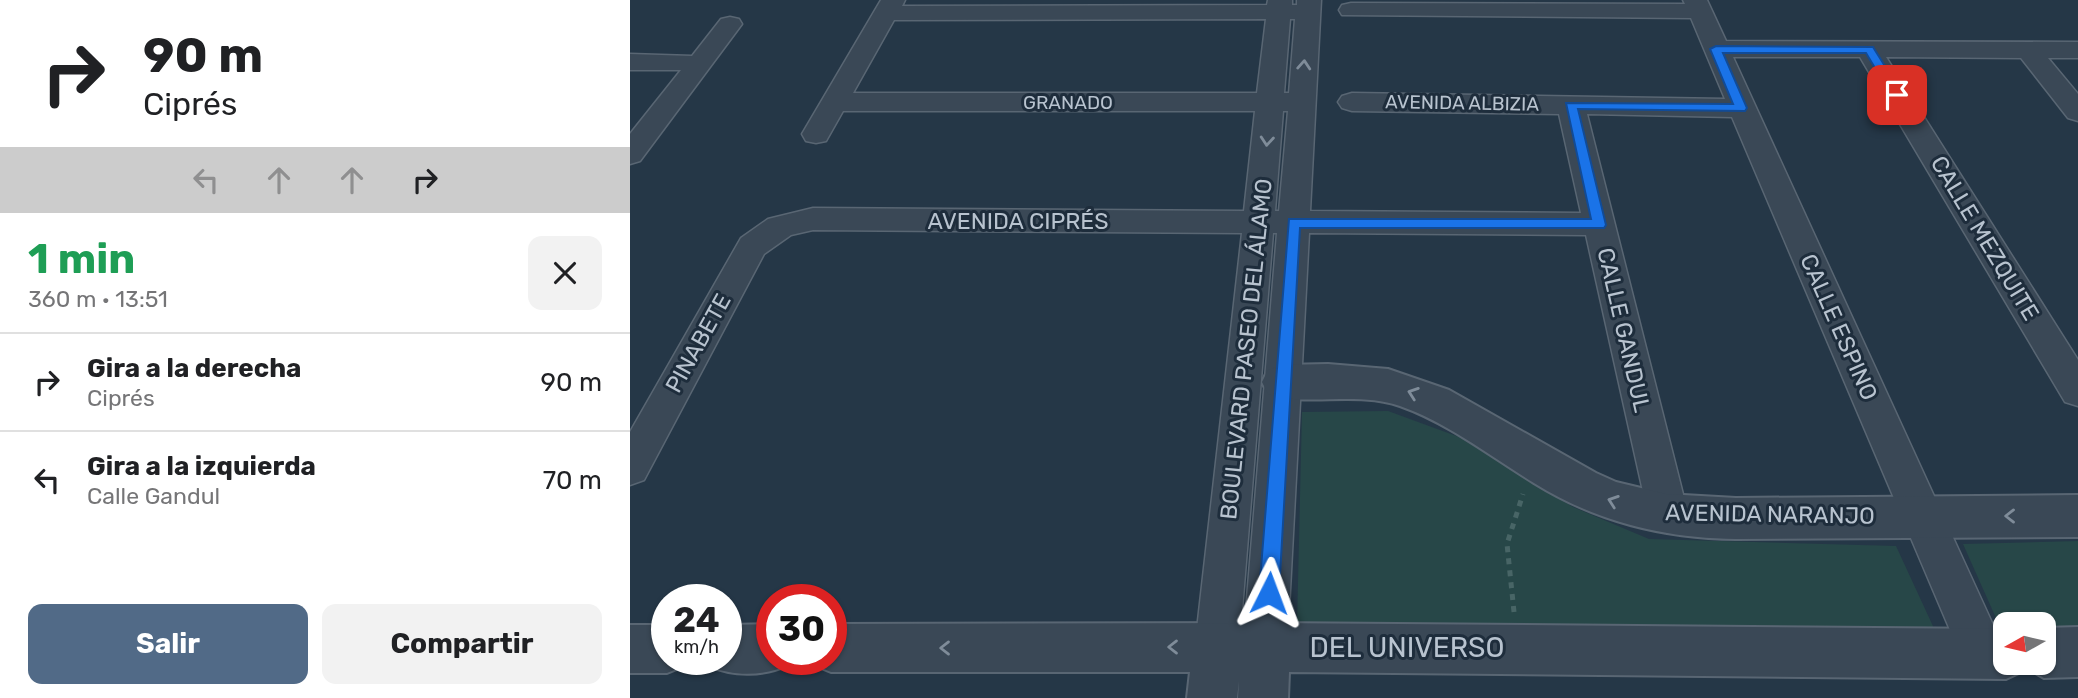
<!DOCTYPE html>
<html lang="es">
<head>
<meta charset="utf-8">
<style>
  :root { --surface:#fff; --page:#f2f2f2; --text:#202124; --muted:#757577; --line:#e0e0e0; --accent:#516a87 }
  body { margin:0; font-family:Rubik,sans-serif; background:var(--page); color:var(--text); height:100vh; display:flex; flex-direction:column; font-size:26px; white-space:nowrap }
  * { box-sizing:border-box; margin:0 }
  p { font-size:23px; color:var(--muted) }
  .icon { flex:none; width:38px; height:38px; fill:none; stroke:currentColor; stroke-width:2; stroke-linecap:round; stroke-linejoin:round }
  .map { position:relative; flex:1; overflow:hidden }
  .drawer { display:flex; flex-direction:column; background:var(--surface); width:630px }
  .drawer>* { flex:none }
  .top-card { background:#fff; color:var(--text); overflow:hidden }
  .needle { width:46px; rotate:262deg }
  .controls { position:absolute; left:1363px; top:612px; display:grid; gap:14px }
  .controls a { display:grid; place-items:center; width:63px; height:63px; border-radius:14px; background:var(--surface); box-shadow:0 2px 5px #0004; font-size:35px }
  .speed { position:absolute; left:21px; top:584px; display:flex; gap:14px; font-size:35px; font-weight:700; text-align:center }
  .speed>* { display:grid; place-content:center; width:91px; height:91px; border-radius:50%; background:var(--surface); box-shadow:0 2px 5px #0004; line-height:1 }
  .speed small { font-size:18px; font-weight:400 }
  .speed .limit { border:10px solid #d22; background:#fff; color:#111 }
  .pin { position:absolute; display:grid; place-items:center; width:60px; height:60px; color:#fff; margin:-30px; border-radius:14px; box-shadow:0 4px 10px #0006 }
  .me { position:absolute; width:77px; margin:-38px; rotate:3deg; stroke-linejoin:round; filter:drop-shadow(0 0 5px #0008) }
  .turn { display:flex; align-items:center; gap:24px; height:147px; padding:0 28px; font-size:32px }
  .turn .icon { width:91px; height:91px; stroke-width:2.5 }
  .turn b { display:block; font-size:49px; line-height:60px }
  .lanes { display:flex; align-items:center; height:66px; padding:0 28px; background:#0003; justify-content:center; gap:35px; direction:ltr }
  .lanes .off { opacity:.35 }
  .round { display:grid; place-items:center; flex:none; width:74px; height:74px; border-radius:14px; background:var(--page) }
  .overview { display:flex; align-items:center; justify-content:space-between; height:119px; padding:0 28px }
  h1 { font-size:42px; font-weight:700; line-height:52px; color:#1e9e55 }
  .action { display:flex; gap:14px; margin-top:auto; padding:14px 28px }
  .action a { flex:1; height:80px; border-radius:14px; background:var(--accent); color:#fff; font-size:28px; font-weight:700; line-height:80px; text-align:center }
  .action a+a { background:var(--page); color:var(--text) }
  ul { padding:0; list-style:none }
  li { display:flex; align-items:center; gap:21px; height:98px; padding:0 28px; border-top:2px solid var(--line) }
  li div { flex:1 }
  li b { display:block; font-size:26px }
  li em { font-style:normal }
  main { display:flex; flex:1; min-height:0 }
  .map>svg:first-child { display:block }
  .green { fill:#274748 }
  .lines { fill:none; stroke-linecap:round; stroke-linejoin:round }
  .minor-casing { stroke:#596673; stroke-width:3 }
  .tertiary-casing { stroke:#596673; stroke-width:4 }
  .path { stroke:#486566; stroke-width:5; stroke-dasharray:6 6; stroke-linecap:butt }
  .minor { fill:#3a4856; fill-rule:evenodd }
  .tertiary { fill:#3a4856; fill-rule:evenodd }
  .oneway { stroke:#7f8c99 }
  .route { fill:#1a73e8; stroke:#114b97; stroke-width:2 }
  .labels { text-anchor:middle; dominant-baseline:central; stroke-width:6; stroke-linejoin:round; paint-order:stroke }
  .far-street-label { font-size:19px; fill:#b8c3cf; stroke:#1e2d3c }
  .street-label { font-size:23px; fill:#b8c3cf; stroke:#1e2d3c }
  .near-street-label { font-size:28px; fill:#b8c3cf; stroke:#1e2d3c }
</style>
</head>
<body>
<main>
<section class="drawer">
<div class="top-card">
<div class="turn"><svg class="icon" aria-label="right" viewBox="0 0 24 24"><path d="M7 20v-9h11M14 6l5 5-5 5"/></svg><div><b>90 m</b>Ciprés</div></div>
<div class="lanes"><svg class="icon off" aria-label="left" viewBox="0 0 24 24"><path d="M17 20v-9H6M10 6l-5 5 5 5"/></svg><svg class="icon off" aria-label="ahead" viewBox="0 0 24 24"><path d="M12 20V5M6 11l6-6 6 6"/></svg><svg class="icon off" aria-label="ahead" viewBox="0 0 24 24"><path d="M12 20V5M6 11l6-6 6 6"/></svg><svg class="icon" aria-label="right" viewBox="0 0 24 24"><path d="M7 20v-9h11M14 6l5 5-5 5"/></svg></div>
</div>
<div class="overview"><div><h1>1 min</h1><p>360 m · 13:51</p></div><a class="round"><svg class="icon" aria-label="close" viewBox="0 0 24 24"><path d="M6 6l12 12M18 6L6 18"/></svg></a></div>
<ul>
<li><svg class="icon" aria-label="right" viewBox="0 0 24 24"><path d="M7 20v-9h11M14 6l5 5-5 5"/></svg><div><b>Gira a la derecha</b><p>Ciprés</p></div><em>90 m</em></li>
<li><svg class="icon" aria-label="left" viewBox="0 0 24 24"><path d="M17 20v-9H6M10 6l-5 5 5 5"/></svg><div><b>Gira a la izquierda</b><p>Calle Gandul</p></div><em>70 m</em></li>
</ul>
<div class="action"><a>Salir</a><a>Compartir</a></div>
</section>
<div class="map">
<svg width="1448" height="698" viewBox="0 0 1448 698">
  <rect width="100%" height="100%" fill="#253747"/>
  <!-- green -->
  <g class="green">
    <polygon points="758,411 829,437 943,507 1019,539 1266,546 1308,637 667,626 672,412"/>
    <polygon points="1448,541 1448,635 1414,635 1414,625 1376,625 1374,636 1333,544"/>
  </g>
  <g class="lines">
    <defs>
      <g id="minor">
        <path d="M 251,0 L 275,0 L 272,6 L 637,5 L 638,0 L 662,0 L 662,5 L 667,5 L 667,0 L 691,0 L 680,211 L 951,213 L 929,114 L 722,111 L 712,108 L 708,102 L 712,96 L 722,93 L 1095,99 L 1061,18 L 712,15 L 709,10 L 712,5 L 721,3 L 1055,4 L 1053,0 L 1077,0 L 1096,41 L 1448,42 L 1448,58 L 1418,58 L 1448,94 L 1448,121 L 1438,118 L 1391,58 L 1256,57 L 1448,360 L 1448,406 L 1435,402 L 1230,57 L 1103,57 L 1369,638 L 1375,654 L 1369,670 L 1353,676 L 1337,670 L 1102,117 L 957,114 L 1058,514 L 1052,527 L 1038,533 L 1024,527 L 1018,514 L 956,235 L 679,233 L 657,647 L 651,663 L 635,669 L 619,663 L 613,647 L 647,233 L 643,233 L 609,647 L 603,663 L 587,669 L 571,663 L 565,647 L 612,233 L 183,230 L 161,235 L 134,254 L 14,480 L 0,485 L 0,432 L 111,238 L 138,219 L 183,208 L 614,211 L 625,111 L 213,111 L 196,141 L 186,143 L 176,141 L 172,134 ZM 636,19 L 627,93 L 223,93 L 264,20 ZM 660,19 L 665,19 L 659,93 L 654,93 ZM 653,111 L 658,111 L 649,211 L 645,211 Z"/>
        <polygon points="100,17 109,19 112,24 10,161 0,164 0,134 51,70 0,70 0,54 62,56 91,19"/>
      </g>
      <g id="tertiary">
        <path d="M 698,364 L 758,369 L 819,390 L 966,473 L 986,482 L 1036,494 L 1106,498 L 1448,495 L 1448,537 L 1106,539 C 1033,538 967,522 904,483 C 860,456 818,423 770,406 C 726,391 677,407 638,394 L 632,382 L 638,370 L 652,365 Z"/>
        <polygon points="635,623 1376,629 1376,663 1414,663 1414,628 1448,627 1448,677 1414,678 1395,667 1393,671 1376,679 659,672 658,698 608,698 609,681 607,698 557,698 560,672 201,672 184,665 181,660 201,660 201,624"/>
        <path d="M 142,624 L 142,660 L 162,660 L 159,665 C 134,676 104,677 79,666 L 76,660 L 96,660 L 96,625 Z"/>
        <polygon points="0,625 37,625 37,660 57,660 54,666 37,673 0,673"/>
      </g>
    </defs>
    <!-- minor casing -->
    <use href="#minor" class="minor-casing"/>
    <!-- tertiary casing -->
    <use href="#tertiary" class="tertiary-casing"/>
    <!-- path -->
    <polyline class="path" points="884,612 877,544 893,494"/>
    <!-- minor -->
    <use href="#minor" class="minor"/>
    <!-- tertiary -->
    <use href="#tertiary" class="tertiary"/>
  </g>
  <!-- one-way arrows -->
  <defs><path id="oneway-chevron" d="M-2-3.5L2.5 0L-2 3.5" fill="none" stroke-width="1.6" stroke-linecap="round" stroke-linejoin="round" transform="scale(1.75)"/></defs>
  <g class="oneway">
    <use href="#oneway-chevron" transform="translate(674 65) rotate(-86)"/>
    <use href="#oneway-chevron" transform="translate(637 141) rotate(95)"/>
    <use href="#oneway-chevron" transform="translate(783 393) rotate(-161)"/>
    <use href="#oneway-chevron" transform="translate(983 501) rotate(-161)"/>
    <use href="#oneway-chevron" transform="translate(1380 516) rotate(180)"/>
    <use href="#oneway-chevron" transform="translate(543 647) rotate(180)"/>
    <use href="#oneway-chevron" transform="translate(315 648) rotate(180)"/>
  </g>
  <!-- route -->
  <polygon class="route" points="1086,46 1243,47 1273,95 1263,98 1236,53 1093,53 1117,108 1115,111 948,109 976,225 974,228 670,228 649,593 646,599 639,602 632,599 629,593 659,219 961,219 936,103 1103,104 1080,49"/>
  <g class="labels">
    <!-- far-street labels -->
    <g class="far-street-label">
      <text x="438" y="102">GRANADO</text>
      <text transform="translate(832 103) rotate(1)">AVENIDA ALBIZIA</text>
    </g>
    <!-- street labels -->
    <g class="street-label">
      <text x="388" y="221">AVENIDA CIPRÉS</text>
      <text transform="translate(1355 238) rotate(59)">CALLE MEZQUITE</text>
      <text transform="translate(1209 327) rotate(66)">CALLE ESPINO</text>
      <text transform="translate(994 330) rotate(77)">CALLE GANDUL</text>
      <text transform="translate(68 343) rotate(-61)">PINABETE</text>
      <text transform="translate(616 349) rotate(-84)">BOULEVARD PASEO DEL ÁLAMO</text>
      <text transform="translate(1140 514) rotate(1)">AVENIDA NARANJO</text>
    </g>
    <!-- near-street labels -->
    <g class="near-street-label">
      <text x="777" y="647">DEL UNIVERSO</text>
    </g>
  </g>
</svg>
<div class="controls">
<a><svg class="needle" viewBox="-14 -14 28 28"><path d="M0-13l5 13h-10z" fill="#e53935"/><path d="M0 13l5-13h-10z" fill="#757577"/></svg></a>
</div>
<div class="speed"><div>24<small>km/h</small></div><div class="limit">30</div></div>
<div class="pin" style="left:1267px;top:95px;background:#d93025"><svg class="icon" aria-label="arrive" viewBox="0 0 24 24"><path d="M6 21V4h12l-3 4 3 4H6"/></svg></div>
<svg class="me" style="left:639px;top:593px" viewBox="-20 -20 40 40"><path d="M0-17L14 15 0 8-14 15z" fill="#1a73e8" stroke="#fff" stroke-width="4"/></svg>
</div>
</main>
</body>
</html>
